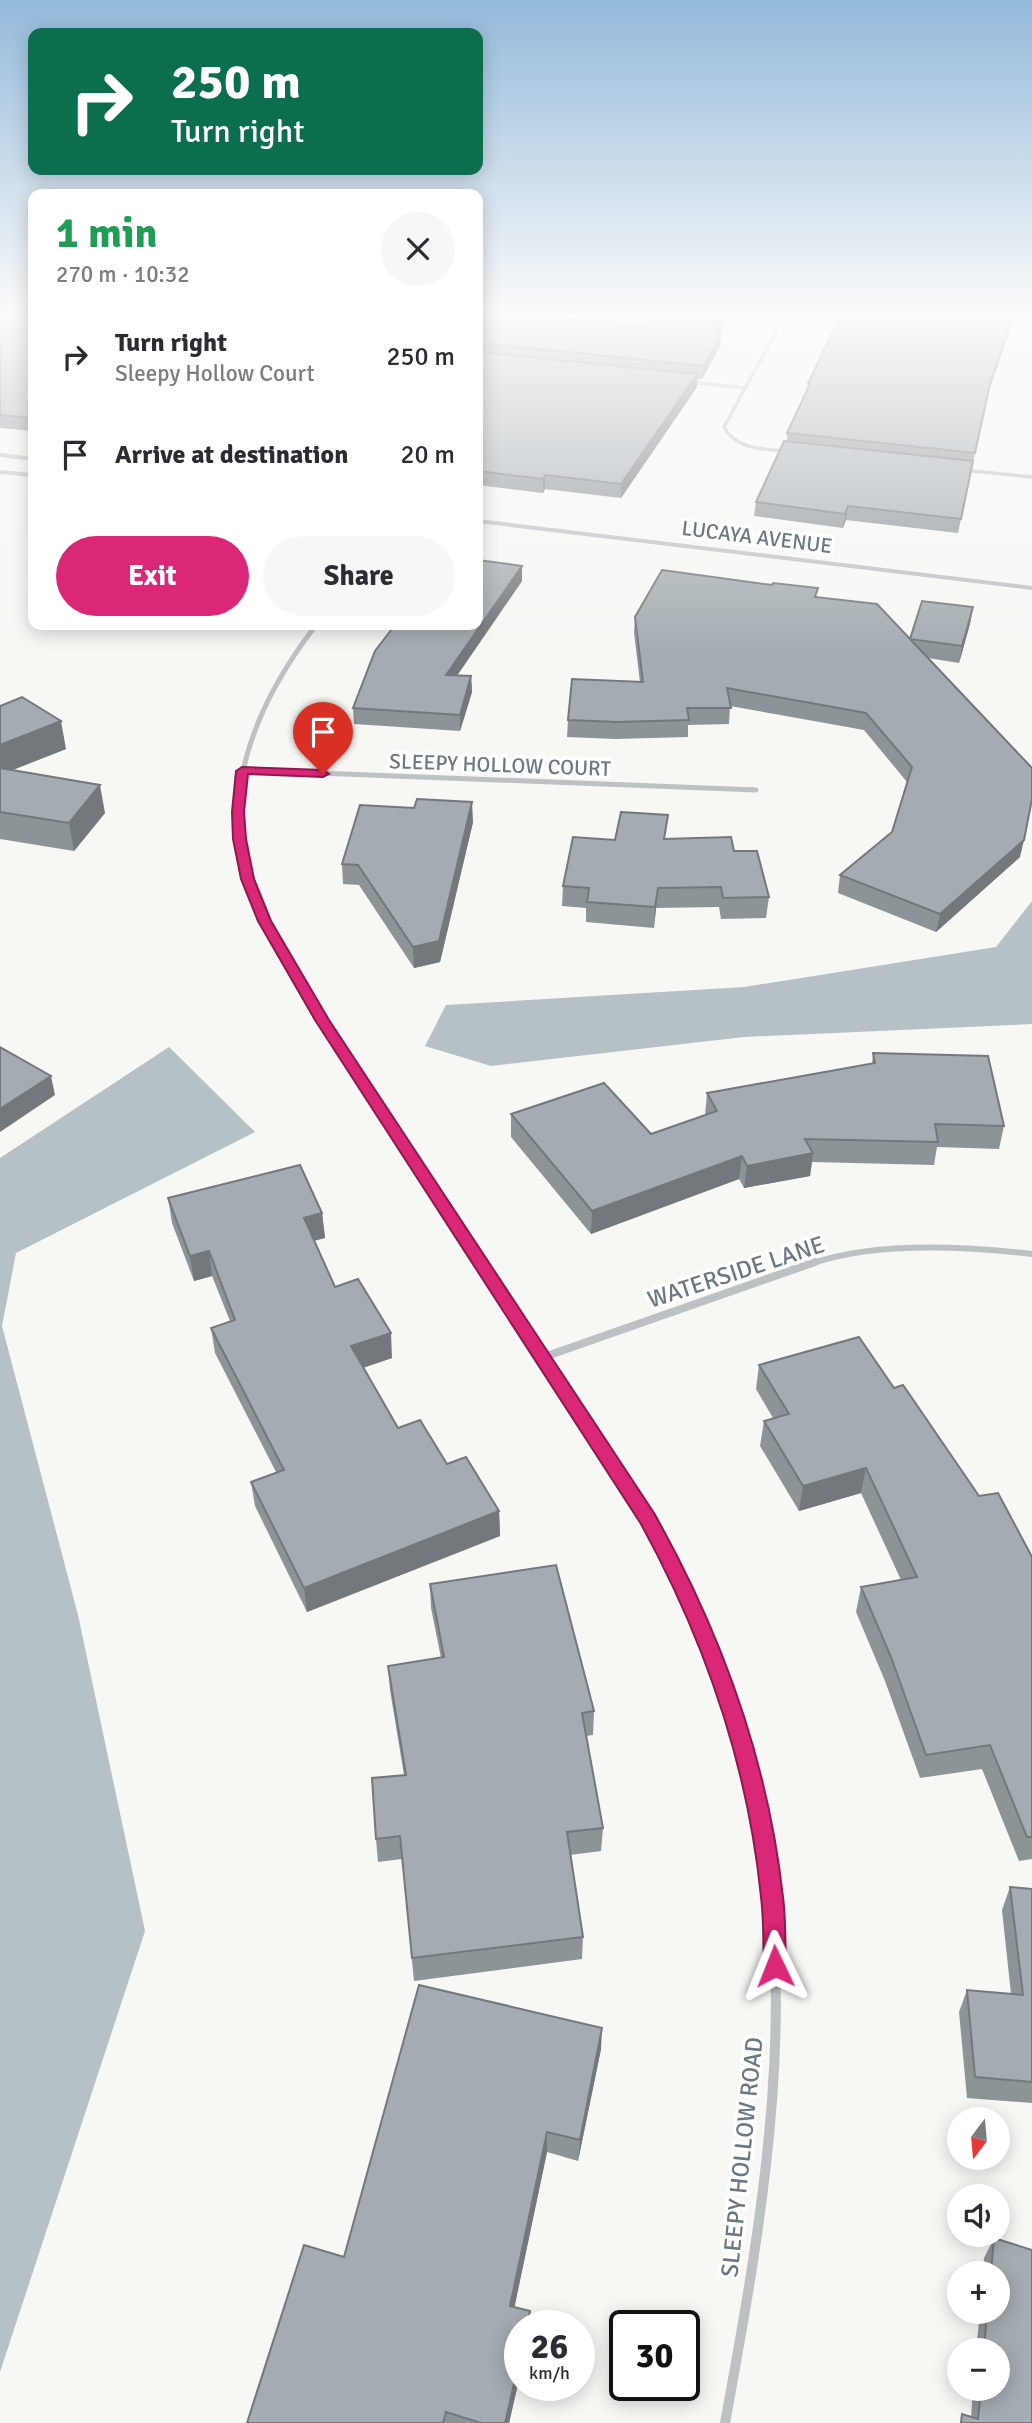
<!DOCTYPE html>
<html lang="en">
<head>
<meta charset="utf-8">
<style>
  :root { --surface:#fff; --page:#f7f7f7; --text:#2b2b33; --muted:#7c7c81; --accent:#db2777 }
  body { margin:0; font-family:Signika,sans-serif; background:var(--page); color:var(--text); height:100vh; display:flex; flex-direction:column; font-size:26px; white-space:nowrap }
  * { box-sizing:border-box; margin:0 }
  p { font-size:23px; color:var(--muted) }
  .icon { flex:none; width:38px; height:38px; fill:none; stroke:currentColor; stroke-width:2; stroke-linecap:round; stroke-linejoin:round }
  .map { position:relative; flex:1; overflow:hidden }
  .sheet { position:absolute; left:28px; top:189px; width:455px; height:441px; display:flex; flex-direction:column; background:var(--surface); border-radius:14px; box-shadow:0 4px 18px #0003 }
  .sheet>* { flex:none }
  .hud { position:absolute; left:28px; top:28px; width:455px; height:147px; border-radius:14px; box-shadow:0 4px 18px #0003; background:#0b6e4f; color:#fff; overflow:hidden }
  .needle { width:46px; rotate:196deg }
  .buttons { position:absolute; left:947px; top:2107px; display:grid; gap:14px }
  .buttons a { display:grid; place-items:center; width:63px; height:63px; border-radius:50%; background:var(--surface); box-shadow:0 4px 18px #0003; font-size:35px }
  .speed { position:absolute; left:504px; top:2310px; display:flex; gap:14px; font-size:35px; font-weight:700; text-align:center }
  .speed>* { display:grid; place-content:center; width:91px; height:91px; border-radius:50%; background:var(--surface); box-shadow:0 4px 18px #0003; line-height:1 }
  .speed small { font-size:18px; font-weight:400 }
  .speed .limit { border:4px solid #111; border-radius:10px; background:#fff; color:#111 }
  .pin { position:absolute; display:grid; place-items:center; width:60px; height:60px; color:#fff; margin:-72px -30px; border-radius:50% 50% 50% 0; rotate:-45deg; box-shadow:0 0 7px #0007 }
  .pin .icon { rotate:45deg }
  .me { position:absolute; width:77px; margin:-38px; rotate:358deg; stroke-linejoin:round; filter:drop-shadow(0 0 5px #0008) }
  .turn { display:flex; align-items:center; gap:24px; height:147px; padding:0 28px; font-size:32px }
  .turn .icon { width:91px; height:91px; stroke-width:2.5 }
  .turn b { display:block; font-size:49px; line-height:60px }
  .round { display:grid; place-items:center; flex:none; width:74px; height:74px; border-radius:37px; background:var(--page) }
  .summary { display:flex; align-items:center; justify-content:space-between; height:119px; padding:0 28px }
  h1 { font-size:42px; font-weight:700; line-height:52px; color:#1e9e55 }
  .cta { display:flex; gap:14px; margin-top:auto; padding:14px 28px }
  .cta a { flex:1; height:80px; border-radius:42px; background:var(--accent); color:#fff; font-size:28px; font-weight:700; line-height:80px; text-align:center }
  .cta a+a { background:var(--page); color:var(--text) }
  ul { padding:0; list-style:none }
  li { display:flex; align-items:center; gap:21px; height:98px; padding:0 28px }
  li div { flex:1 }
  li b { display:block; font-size:26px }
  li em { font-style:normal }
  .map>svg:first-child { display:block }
  .water { fill:#b5c1c5 }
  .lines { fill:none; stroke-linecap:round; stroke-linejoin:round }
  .minor-far4 { stroke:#bcc1c4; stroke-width:3.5 }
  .minor-far3 { stroke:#bcc1c4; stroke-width:5 }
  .minor-far2 { stroke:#bcc1c4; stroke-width:6 }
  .minor-far1 { stroke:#bcc1c4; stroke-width:8 }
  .minor { stroke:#bcc1c4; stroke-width:10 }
  .tertiary { fill:#bcc1c4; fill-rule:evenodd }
  .wall { fill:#8d9498 }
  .shaded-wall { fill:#73787c }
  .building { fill:#a4acb1; stroke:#73787c; stroke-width:2 }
  .route { fill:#db2777; stroke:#8e194d; stroke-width:2 }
  .labels { text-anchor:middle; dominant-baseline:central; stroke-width:7; stroke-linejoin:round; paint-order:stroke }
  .far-street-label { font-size:21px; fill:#697983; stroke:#fff }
  .street-label { font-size:24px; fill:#697983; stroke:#fff }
</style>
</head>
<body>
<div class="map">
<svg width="1032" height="2423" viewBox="0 0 1032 2423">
  <rect width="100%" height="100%" fill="#f7f7f4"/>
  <!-- water -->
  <g class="water">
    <polygon points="1032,901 1032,1024 744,1037 491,1066 425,1046 446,1005 744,987 996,947"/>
    <polygon points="169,1047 255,1132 16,1253 2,1326 78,1615 145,1931 0,2372 0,1158"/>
  </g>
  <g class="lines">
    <!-- minor-far4 -->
    <g class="minor-far4">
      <path d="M 785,315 L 724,427 C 736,450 764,449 787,451"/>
      <polyline points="690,382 745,388"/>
      <polyline points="962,470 1032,477"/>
    </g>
    <!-- minor-far3 -->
    <g class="minor-far3">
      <polyline points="242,770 756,790"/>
      <path d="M 245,867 C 222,778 263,694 316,625"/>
    </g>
    <!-- minor-far2 -->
    <g class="minor-far2">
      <polyline points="244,866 260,910 308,996 480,1264"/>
      <path d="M 810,1264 C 875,1241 964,1246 1032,1254"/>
    </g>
    <!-- minor-far1 -->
    <g class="minor-far1">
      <path d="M 479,1262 L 647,1519 C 690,1600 727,1683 750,1773"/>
      <polyline points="541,1358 815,1262"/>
    </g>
    <!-- minor -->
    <path class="minor" d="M 725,2423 C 764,2211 804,1984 749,1771"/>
    <!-- tertiary -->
    <g class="tertiary">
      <polygon points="0,453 33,457 33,461 0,457"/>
      <polygon points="0,470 33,473 33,477 0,474"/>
      <polygon points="478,519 1032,586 1032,590 478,523"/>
    </g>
  </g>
  <!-- wall -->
  <g class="wall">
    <polygon points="0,315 33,315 33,431 0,428"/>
    <polygon points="478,315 643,326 650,315 730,315 720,334 720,346 702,379 697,379 697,387 621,498 545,489 543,493 478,485"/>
    <polygon points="808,383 987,397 958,533 846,520 843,528 754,516 756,502 787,442 787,433 807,390"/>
    <polygon points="522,581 457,676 471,676 472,692 460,731 354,724 353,708"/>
    <polygon points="817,597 910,639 973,607 970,624 959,663 928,658 1020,857 936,932 838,893 840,875 892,832 907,782 864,730 730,706 729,724 688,725 688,737 616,739 567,737 568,720 640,682 634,633 635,617"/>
    <polygon points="0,706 66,749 12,770 105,813 74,851 0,839"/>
    <polygon points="473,822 440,962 414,968 359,885 343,884 342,864"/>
    <polygon points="666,839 734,851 769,897 766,918 721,919 719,907 656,908 654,928 586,922 586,908 562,906 563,886 615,840"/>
    <polygon points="873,1053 1004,1126 999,1149 937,1147 934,1165 812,1162 810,1176 744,1188 739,1179 591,1234 511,1137 511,1114 651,1134 705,1115 707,1093 872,1064"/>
    <polygon points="168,1198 322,1213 325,1238 314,1241 335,1287 392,1358 363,1368 398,1428 447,1464 499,1511 500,1536 307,1612 255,1506 251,1482 276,1472 215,1353 211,1328 230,1321 212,1276 194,1281 172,1223"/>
    <polygon points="759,1365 894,1388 979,1496 1032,1557 1032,1859 1019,1861 982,1769 920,1778 885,1681 856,1612 861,1587 901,1580 861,1493 799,1511 760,1446 764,1421 773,1418 756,1389"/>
    <polygon points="430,1584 594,1711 593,1735 586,1736 603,1828 601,1851 570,1855 583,1937 582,1959 414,1981 402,1859 378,1862 376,1839 404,1775 390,1690 388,1666 441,1658 431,1608"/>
    <polygon points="1010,1887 1032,1889 1032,2103 967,2098 959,2012 967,1990 1011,1994 1002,1910"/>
    <polygon points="601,2049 578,2161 547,2152 514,2307 520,2326 520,2375 509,2423 247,2423 344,2257"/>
    <polygon points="994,2238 1032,2423 961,2423 971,2417 973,2389 998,2389 998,2350 976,2350 980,2312 998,2312 998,2273 983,2273 984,2258"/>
  </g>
  <!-- shaded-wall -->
  <g class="shaded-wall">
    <polygon points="724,315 730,315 714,346 715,333"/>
    <polygon points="1013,315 1015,315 987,397 973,466 990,384"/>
    <polygon points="721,334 720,346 702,379 703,366"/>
    <polygon points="697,374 697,387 621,498 621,484"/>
    <polygon points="545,475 545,489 543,493 543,479"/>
    <polygon points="848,506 846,520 843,528 845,514"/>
    <polygon points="522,566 522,581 446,691 446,675"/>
    <polygon points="973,607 970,624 959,663 962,646"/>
    <polygon points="471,676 472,692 460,731 460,715"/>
    <polygon points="61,721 66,749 0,775 0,745"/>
    <polygon points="100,785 105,813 74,851 69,823"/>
    <polygon points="472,802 473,822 440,962 414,968 413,947"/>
    <polygon points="1024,840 1020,857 936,932 940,914"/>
    <polygon points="658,888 654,928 655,907"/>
    <polygon points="51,1076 55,1095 0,1132 0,1109"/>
    <polygon points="813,1153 810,1176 744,1188 747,1166"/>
    <polygon points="742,1156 739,1179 591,1234 592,1211"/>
    <polygon points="322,1213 325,1238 307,1242 304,1218"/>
    <polygon points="209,1251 212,1276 194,1281 190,1256"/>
    <polygon points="391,1333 392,1358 353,1371 351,1346"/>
    <polygon points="866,1468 861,1493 799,1511 803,1486"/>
    <polygon points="499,1511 500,1536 307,1612 304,1588"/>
    <polygon points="602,2028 601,2049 578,2161 580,2140"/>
    <polygon points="547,2132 547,2152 511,2324 510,2306"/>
    <polygon points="530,2311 530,2326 527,2326"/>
    <polygon points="520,2358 520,2375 509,2423 505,2423"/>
  </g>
  <!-- building -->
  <g class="building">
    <polygon points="0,315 33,315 33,418 0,415"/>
    <polygon points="478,315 521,315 643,326 650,315 724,315 715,333 721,334 703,366 478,343"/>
    <polygon points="841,315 1013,315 990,384 975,453 787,433 810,384 808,383"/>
    <polygon points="478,352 697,374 621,484 545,475 543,479 478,471"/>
    <polygon points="784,441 973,461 961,519 848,506 845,514 756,502"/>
    <polygon points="478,560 522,566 446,675 471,676 460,715 353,708 375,651 395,625 478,625"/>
    <polygon points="662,570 772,585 773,583 818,588 815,597 877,604 910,639 922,601 973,607 962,646 910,639 1032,768 1032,799 1024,840 940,914 840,875 892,832 912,767 866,713 727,688 731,708 687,708 689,720 617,722 568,720 572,679 643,682 635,617"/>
    <polygon points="22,697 61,721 0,745 0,706"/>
    <polygon points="0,768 100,785 69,823 0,812"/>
    <polygon points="417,799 472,802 439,941 413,947 358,865 342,864 360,805 414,808"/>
    <polygon points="621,812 668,815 664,839 731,837 734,851 757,851 769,897 723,898 721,887 658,888 655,907 587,902 589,888 563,886 573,837 615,840"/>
    <polygon points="0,1047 51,1076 0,1109"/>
    <polygon points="873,1053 988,1056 1004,1126 935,1124 938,1142 805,1139 813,1153 747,1166 742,1156 592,1211 511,1114 604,1083 651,1134 717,1111 707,1093 875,1063"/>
    <polygon points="300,1165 322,1213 304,1218 335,1287 358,1279 391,1333 351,1346 398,1428 420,1420 447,1464 466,1457 499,1511 304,1588 251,1482 284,1470 211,1328 235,1320 209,1251 190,1256 168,1198"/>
    <polygon points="859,1337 894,1388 903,1385 979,1496 998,1493 1032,1557 1032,1837 1027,1837 990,1745 926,1755 891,1657 861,1587 917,1577 866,1468 803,1486 764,1421 789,1414 759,1365"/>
    <polygon points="556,1565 594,1711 582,1713 603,1828 567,1832 583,1937 412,1958 400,1836 376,1839 372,1778 406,1775 388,1666 444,1657 430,1584"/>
    <polygon points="1010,1887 1032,1889 1032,2082 975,2077 967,1990 1023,1995"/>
    <polygon points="419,1985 602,2028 580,2140 547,2132 510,2306 530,2311 527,2326 520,2326 520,2358 505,2423 481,2423 446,2412 443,2423 247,2423 304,2245 344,2257"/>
    <polygon points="994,2238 1032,2250 1032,2423 961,2423 962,2414 978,2419 981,2389 998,2389 998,2350 984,2350 987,2312 998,2312 998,2273 991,2273"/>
  </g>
  <!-- sky -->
  <linearGradient id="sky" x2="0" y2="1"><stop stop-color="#93b9da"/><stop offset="0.48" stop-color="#fbfbfa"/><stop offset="1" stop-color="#fbfbfa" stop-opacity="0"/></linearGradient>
  <rect width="1032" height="654" fill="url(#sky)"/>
  <!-- route -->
  <path class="route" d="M 242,767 L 323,770 L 329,774 L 323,777 L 248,774 L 244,812 L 246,839 L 254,879 L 271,921 L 329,1020 L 654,1513 C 721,1632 768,1761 783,1897 C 786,1920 785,1943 786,1966 L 783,1974 L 775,1978 L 767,1974 L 764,1966 C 763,1944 764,1920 761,1897 C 748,1766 704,1639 641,1524 L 315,1020 L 258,921 L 241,879 L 233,839 L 232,812 L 236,771 Z"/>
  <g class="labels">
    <!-- far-street labels -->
    <g class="far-street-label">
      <text transform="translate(757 537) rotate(7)">LUCAYA AVENUE</text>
      <text transform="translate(500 765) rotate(2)">SLEEPY HOLLOW COURT</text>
    </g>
    <!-- street labels -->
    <g class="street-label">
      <text transform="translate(736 1272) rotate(-18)">WATERSIDE LANE</text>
      <text transform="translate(742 2157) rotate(-84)">SLEEPY HOLLOW ROAD</text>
    </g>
  </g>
</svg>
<div class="buttons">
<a><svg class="needle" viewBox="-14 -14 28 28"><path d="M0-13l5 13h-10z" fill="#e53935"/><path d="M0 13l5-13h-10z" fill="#7c7c81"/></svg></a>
<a><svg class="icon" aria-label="sound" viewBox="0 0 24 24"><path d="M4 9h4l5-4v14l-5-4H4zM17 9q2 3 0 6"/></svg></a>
<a>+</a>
<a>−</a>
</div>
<div class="speed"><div>26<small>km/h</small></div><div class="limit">30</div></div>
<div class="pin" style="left:323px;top:774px;background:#d93025"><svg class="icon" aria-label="arrive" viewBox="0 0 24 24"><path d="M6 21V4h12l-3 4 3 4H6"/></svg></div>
<svg class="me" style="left:775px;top:1966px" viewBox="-20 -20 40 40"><path d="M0-17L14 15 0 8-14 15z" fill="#db2777" stroke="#fff" stroke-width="4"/></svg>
<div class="hud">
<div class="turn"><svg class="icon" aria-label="right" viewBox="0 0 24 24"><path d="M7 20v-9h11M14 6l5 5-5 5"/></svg><div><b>250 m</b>Turn right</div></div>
</div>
<section class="sheet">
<div class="summary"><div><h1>1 min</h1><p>270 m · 10:32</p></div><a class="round"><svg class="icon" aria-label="close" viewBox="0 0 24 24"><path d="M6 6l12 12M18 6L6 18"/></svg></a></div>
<ul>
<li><svg class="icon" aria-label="right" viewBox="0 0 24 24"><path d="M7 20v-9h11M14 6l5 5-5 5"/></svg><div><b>Turn right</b><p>Sleepy Hollow Court</p></div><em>250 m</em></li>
<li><svg class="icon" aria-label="arrive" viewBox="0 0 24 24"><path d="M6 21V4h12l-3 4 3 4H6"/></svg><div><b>Arrive at destination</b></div><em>20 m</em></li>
</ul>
<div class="cta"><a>Exit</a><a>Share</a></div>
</section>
</div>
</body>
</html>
